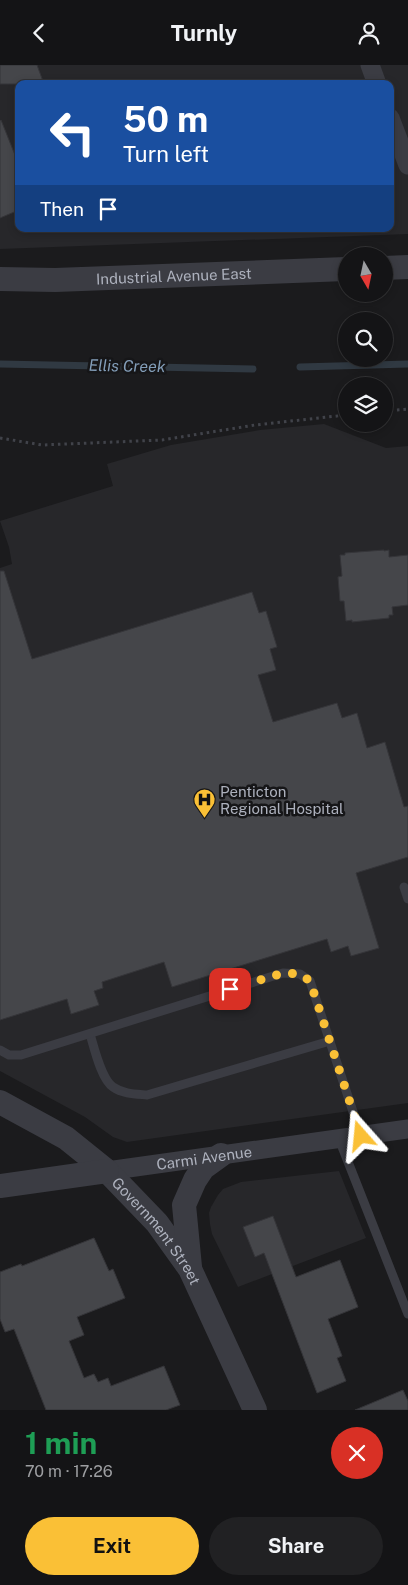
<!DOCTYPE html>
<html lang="en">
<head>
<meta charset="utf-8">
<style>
  :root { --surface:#141416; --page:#212123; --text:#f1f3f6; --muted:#9d9ea1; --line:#333335; --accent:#fac036 }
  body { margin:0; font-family:"Public Sans",sans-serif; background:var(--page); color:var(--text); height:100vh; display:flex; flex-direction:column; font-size:19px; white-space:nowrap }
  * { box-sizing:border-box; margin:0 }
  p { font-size:16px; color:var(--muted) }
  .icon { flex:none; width:28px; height:28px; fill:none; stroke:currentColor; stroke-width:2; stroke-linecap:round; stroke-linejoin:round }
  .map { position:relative; height:1345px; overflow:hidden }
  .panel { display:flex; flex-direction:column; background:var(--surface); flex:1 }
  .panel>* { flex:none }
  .hud { position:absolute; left:15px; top:15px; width:379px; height:152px; border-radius:10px; box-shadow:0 2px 8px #0003,0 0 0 1px var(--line); background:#1a4fa0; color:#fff; overflow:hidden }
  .needle { width:32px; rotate:171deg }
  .fabs { position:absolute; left:338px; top:182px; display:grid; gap:10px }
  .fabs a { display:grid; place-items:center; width:55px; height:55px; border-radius:50%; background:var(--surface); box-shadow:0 2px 8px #0003,0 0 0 1px var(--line); font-size:25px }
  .pin { position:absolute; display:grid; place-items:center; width:42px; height:42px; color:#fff; margin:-21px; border-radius:10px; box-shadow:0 2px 8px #0006 }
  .me { position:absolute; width:55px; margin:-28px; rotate:342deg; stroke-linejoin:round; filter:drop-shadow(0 0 4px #0008) }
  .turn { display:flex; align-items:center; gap:18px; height:105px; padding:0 25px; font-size:22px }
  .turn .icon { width:65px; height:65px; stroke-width:2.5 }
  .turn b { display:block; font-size:35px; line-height:42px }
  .then { display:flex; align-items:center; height:48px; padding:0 25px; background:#0003; gap:10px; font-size:19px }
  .round { display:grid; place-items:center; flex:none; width:52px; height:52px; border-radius:26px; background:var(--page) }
  .overview { display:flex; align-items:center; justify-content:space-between; height:85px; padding:0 25px }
  h1 { font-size:30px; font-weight:700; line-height:38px; color:#1e9e55 }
  .action { display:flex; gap:10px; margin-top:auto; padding:10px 25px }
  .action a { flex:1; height:58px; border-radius:30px; background:var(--accent); color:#111; font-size:20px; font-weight:700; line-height:58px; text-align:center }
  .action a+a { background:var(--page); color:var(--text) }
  header { display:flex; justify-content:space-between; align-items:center; height:65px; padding:0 25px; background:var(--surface); font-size:22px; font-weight:700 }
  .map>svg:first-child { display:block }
  .built { fill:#27272a; fill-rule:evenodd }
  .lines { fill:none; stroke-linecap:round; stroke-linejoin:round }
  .stream { stroke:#303942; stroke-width:7 }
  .building { fill:#45464a; stroke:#353539 }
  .path { stroke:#41434a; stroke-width:3; stroke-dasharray:2.5 4; stroke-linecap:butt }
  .service { stroke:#3b3c43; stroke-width:9 }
  .minor { stroke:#3b3c43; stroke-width:19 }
  .tertiary { stroke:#3b3c43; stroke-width:24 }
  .route { stroke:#fac036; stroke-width:9; stroke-dasharray:0 16.2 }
  .labels { text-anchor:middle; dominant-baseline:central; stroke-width:5; stroke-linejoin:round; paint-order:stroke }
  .street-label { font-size:15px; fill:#adb1bd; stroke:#161618 }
  .poi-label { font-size:15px; fill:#adb1bd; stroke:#161618; text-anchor:start }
  .water-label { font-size:16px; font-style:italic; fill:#839eb9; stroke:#161618 }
</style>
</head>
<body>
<header><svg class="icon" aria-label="back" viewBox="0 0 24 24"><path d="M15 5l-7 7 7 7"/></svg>Turnly<svg class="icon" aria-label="person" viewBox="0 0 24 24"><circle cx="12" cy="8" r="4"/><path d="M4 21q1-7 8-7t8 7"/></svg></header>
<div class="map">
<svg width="408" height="1345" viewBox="0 0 408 1345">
  <rect width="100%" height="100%" fill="#1b1b1d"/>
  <!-- built -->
  <g class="built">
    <path d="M 0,0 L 408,0 L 408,169 L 0,184 ZM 19,19 L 390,19 L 390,164 L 19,164 Z"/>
    <polygon points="324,359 386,383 408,381 408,1038 127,1077 113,1072 85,1052 0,1006 0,503 12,499 9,482 0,456 113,421 107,399 171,380 260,365"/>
    <polygon points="339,1106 366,1173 238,1222 212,1169 210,1159 209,1148 211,1142 218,1130 223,1124 241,1117"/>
  </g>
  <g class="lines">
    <!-- stream -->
    <g class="stream">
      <polyline points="0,299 253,304"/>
      <polyline points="300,302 408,299"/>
    </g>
  </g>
  <!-- building -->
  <g class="building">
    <polygon points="0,0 37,0 44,19 0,19"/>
    <polygon points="1,55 19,100 19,145 0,153 0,56"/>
    <polygon points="384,485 384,486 389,485 389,492 408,490 408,540 392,542 393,550 389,550 389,553 352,557 352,555 346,556 344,536 340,536 338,512 342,511 340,490 345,490 345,488"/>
    <polygon points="0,506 4,506 32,594 252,527 259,548 266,546 277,582 270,584 276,605 258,610 273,657 337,638 342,653 357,648 367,683 385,677 404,742 408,741 408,792 356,808 379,883 351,891 348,881 331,887 327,874 172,922 164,897 102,917 103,923 94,926 99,940 71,949 67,934 0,955"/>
    <polygon points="273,1151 296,1212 340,1195 358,1242 328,1254 342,1291 337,1293 346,1316 317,1328 264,1188 255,1192 243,1162"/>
    <polygon points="94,1173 109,1206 113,1204 125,1233 77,1252 84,1270 69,1276 84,1313 94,1309 98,1317 108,1313 111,1321 164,1301 180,1340 166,1345 46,1345 14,1264 5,1267 0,1254 0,1207 21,1199 22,1201"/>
    <polygon points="403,1325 408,1336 408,1345 355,1345"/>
  </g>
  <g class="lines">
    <!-- path -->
    <g class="path">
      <polyline points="384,346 408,344"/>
      <polyline points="0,373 42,380 162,375 255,360 346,350"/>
    </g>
    <!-- service -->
    <g class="service">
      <polyline points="404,822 408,834"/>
      <path d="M 90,969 C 94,982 101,1014 113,1022 C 123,1029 136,1029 147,1030 L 330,976"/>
      <polyline points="0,985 9,990 21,990 283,908 300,909 310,916 361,1071"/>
      <polyline points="339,1074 408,1249"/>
    </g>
    <!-- minor -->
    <g class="minor">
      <polyline points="370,0 377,19"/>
      <polyline points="390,53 408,100"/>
      <path id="s1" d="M 107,1106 L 408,1064"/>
    </g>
    <!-- tertiary -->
    <g class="tertiary">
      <polyline points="384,203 408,202"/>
      <path id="s2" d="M 0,214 L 55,215 L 346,204"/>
      <path id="s3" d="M 0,1037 L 66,1073 L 107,1106 L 157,1158 L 190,1204 L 255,1345"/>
      <polyline points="0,1121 107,1106"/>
      <polyline points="190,1202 184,1140 195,1115 203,1103 221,1090"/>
    </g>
  </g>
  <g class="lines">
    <!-- route -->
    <polyline class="route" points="230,924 283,908 300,909 310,916 361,1071"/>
  </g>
  <!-- icons -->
  <defs>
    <symbol id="hospital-pin" viewBox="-11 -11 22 30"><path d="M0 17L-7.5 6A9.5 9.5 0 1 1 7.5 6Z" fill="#fac036" stroke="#161618"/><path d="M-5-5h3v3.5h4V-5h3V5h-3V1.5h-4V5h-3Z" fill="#111"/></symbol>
  </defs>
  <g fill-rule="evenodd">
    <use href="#hospital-pin" x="192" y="722" width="25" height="34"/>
  </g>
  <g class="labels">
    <!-- street labels -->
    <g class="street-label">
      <text stroke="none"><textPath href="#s2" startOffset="174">Industrial Avenue East</textPath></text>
      <text stroke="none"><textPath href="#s1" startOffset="98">Carmi Avenue</textPath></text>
      <text stroke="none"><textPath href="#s3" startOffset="206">Government Street</textPath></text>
    </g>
    <!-- poi labels -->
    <g class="poi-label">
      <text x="220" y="726">Penticton<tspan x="220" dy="17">Regional Hospital</tspan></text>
    </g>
    <!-- water labels -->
    <g class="water-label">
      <text transform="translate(127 301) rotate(1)">Ellis Creek</text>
    </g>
  </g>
</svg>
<div class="fabs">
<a><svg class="needle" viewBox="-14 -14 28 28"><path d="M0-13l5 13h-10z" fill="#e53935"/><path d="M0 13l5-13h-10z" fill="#9d9ea1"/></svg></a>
<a><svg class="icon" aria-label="search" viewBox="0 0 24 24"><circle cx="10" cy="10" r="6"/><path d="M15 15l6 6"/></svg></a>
<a><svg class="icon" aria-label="layers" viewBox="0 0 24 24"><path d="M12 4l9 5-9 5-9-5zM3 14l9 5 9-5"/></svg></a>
</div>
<div class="pin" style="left:230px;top:924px;background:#d93025"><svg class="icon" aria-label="arrive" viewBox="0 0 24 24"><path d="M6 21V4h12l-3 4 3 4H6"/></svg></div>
<svg class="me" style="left:361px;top:1071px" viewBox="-20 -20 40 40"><path d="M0-17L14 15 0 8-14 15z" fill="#fac036" stroke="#fff" stroke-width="4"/></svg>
<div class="hud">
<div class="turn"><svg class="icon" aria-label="left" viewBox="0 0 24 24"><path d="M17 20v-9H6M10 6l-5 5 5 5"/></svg><div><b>50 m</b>Turn left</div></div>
<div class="then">Then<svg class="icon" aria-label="arrive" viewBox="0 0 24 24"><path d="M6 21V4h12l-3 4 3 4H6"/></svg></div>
</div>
</div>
<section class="panel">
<div class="overview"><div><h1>1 min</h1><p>70 m · 17:26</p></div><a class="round" style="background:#d93025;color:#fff"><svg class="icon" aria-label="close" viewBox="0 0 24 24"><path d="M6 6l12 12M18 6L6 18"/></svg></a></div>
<div class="action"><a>Exit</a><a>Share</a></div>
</section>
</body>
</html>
